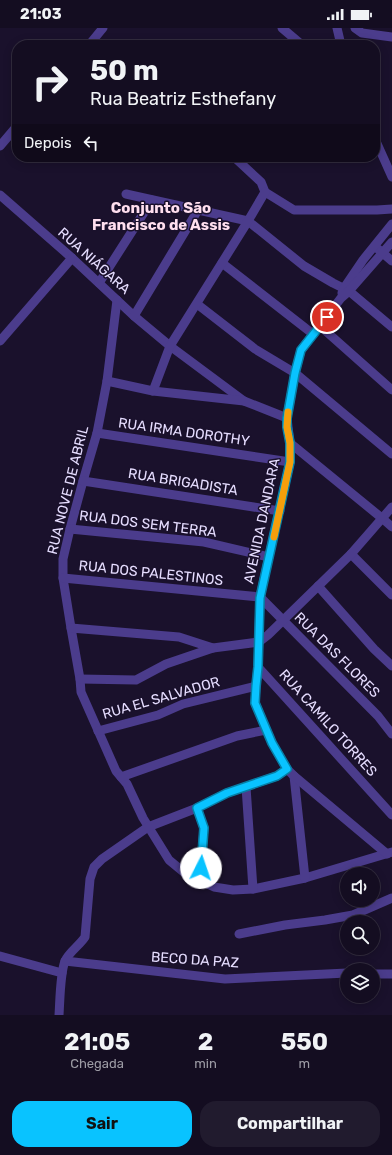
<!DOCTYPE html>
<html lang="pt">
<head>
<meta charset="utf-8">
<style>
  :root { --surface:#140d21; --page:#211b2e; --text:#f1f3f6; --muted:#9d9ca5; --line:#332d3f; --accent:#09c3ff }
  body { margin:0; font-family:Rubik,sans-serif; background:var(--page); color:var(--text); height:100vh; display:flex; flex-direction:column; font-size:15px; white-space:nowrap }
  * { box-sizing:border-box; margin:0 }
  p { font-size:13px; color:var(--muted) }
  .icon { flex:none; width:22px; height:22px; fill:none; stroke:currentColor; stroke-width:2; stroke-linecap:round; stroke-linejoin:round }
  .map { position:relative; height:987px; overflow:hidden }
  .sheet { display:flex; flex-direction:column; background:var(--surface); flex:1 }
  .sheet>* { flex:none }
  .top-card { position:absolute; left:12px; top:12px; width:368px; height:122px; border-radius:16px; box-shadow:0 2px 10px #0003,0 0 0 1px var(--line); background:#140d21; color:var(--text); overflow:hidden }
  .controls { position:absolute; left:340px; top:839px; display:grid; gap:8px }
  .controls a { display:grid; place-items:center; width:40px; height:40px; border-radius:50%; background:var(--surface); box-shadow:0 2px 10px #0003,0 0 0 1px var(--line); font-size:20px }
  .pin { position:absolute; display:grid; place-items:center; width:34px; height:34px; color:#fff; margin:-17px; border:2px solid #fff; border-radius:50%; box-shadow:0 1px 4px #0007 }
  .me { position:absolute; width:44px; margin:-22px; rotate:4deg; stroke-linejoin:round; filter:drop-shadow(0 0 3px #0008) }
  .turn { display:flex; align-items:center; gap:14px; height:84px; padding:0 12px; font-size:18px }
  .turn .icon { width:52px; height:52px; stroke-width:2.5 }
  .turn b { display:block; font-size:28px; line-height:34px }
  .then { display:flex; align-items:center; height:38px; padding:0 12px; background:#0003; gap:8px; font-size:15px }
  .eta { display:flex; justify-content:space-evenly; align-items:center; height:68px; text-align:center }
  .eta b { font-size:24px; font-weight:700; line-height:28px }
  .action { display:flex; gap:8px; margin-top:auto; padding:8px 12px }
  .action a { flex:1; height:46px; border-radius:16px; background:var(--accent); color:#111; font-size:16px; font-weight:700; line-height:46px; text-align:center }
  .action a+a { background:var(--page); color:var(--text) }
  .status { display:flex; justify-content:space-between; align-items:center; height:28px; padding:0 20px; background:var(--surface); direction:ltr }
  .status svg { height:11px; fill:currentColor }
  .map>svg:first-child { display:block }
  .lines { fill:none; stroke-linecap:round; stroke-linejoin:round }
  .minor { stroke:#4b3c8c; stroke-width:9 }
  .route-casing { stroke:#067fa6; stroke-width:10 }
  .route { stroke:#09c3ff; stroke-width:7 }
  .slow { stroke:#f59e0b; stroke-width:7 }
  .labels { text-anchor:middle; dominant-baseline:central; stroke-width:3; stroke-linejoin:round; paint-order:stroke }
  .street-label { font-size:14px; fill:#e6ddff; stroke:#1a112c }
  .neighbourhood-label { font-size:15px; font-weight:bold; fill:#ffdfef; stroke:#1a112c }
</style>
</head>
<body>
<div class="status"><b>21:03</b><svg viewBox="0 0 49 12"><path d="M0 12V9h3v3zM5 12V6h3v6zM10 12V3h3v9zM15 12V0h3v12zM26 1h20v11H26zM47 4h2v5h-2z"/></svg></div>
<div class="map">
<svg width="392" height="987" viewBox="0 0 392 987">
  <rect width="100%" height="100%" fill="#1a112c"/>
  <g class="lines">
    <!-- minor -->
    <g class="minor">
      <polyline points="282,0 302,17"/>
      <polyline points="337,0 341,17"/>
      <polyline points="355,0 362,5 392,9"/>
      <polyline points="89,17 103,0"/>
      <polyline points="375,111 392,149"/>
      <polyline points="0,118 17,98"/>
      <polyline points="234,129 261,154 265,164 294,182 377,182 392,181"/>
      <polyline points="126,166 248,193 304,238 333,255 349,263 392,299"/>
      <polyline points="0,167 72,230 134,288 170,318 244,373"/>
      <polyline points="378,221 392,233"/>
      <polyline points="222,235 313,306"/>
      <polyline points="99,255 152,172"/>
      <polyline points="342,265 344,260 363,232 392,196"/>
      <polyline points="117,272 107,353 97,405 83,453 70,501 63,531 63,550 71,600 80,651 81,664 116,743 127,756 143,790 169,832 186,846 214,859 233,862 253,861 305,850 392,824"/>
      <polyline points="197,276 255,321 295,345 392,426"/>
      <polyline points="134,288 198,182"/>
      <polyline points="320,298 392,362"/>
      <polyline points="0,313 72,230"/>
      <polyline points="107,353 153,363 244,373 287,390"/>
      <polyline points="153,363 170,318 248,193 265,164"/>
      <polyline points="97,405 290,434"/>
      <polyline points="290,415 383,491 392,499"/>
      <polyline points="83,453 280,483"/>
      <polyline points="70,501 204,514 269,529"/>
      <polyline points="351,526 392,567"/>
      <polyline points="63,550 260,569 378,688 392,706"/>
      <polyline points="318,558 374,621 392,638"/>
      <polyline points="71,600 179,609 213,620 259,614 268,607 351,526 392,479"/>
      <polyline points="258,639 392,787"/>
      <polyline points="80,651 136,652 166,636 213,620"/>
      <polyline points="98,703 158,687 183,676 256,658"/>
      <polyline points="294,748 305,850"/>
      <polyline points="121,749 237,708 266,702"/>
      <polyline points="246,759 253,861"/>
      <polyline points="197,780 204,800 200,853"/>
      <polyline points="387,826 294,748 287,741 272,715 255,675 256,658 258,639 260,569 290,434 290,415 287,390 295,345 301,322 341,270 349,263 392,214"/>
      <polyline points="239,906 285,897 325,892 353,887 392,870"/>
      <polyline points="0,928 62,945"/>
      <polyline points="65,933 225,951 347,945"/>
      <polyline points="373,946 392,946"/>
      <path d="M 59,987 C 60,973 60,946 65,933 C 69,924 79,918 85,909 L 90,851 L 94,839 L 102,831 L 148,799 L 197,780 L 227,765 L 277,748 L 287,741"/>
    </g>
  </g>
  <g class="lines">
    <defs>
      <polyline id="route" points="201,840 204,800 197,780 227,765 277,748 287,741 272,715 255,675 256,658 258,639 260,570 290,434 290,415 287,399 287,390 295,345 301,322 327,289"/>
    </defs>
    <!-- route casing -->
    <use href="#route" class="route-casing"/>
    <!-- route -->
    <use href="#route" class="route"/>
    <!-- slow -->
    <polyline class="slow" points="274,509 290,434 290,415 287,399 288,384"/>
  </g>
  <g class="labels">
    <!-- street labels -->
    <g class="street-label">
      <text transform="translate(94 233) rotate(42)">RUA NIÁGARA</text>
      <text transform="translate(184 404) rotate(8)">RUA IRMA DOROTHY</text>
      <text transform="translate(183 454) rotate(9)">RUA BRIGADISTA</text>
      <text transform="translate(68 462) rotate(-76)">RUA NOVE DE ABRIL</text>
      <text transform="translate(262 493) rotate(-78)">AVENIDA DANDARA</text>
      <text transform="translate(148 496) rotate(7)">RUA DOS SEM TERRA</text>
      <text transform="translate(151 545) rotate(6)">RUA DOS PALESTINOS</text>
      <text transform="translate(337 627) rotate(45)">RUA DAS FLORES</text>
      <text transform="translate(161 670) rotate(-16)">RUA EL SALVADOR</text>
      <text transform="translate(328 695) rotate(48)">RUA CAMILO TORRES</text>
      <text transform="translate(195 932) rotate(4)">BECO DA PAZ</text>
    </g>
    <!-- neighbourhood labels -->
    <g class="neighbourhood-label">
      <text x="161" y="180">Conjunto São<tspan x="161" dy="17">Francisco de Assis</tspan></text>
    </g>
  </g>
</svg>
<div class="controls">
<a><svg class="icon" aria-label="sound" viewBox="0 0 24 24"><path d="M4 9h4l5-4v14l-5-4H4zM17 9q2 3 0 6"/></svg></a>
<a><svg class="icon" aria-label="search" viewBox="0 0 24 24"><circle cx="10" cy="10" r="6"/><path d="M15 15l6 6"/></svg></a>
<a><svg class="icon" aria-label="layers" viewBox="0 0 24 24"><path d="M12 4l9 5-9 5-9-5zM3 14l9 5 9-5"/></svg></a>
</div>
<div class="pin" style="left:327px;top:289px;background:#d93025"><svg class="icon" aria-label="arrive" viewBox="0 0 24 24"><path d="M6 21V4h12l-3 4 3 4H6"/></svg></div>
<svg class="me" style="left:201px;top:840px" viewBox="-20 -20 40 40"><circle r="19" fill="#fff"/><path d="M0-13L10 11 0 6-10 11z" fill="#09c3ff"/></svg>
<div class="top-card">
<div class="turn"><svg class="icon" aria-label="right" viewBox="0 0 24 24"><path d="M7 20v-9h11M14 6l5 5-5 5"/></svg><div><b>50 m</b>Rua Beatriz Esthefany</div></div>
<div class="then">Depois<svg class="icon" aria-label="left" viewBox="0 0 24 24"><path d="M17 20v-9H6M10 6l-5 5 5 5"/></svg></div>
</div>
</div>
<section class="sheet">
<div class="eta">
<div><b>21:05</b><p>Chegada</p></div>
<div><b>2</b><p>min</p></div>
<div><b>550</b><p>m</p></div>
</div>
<div class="action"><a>Sair</a><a>Compartilhar</a></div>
</section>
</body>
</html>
